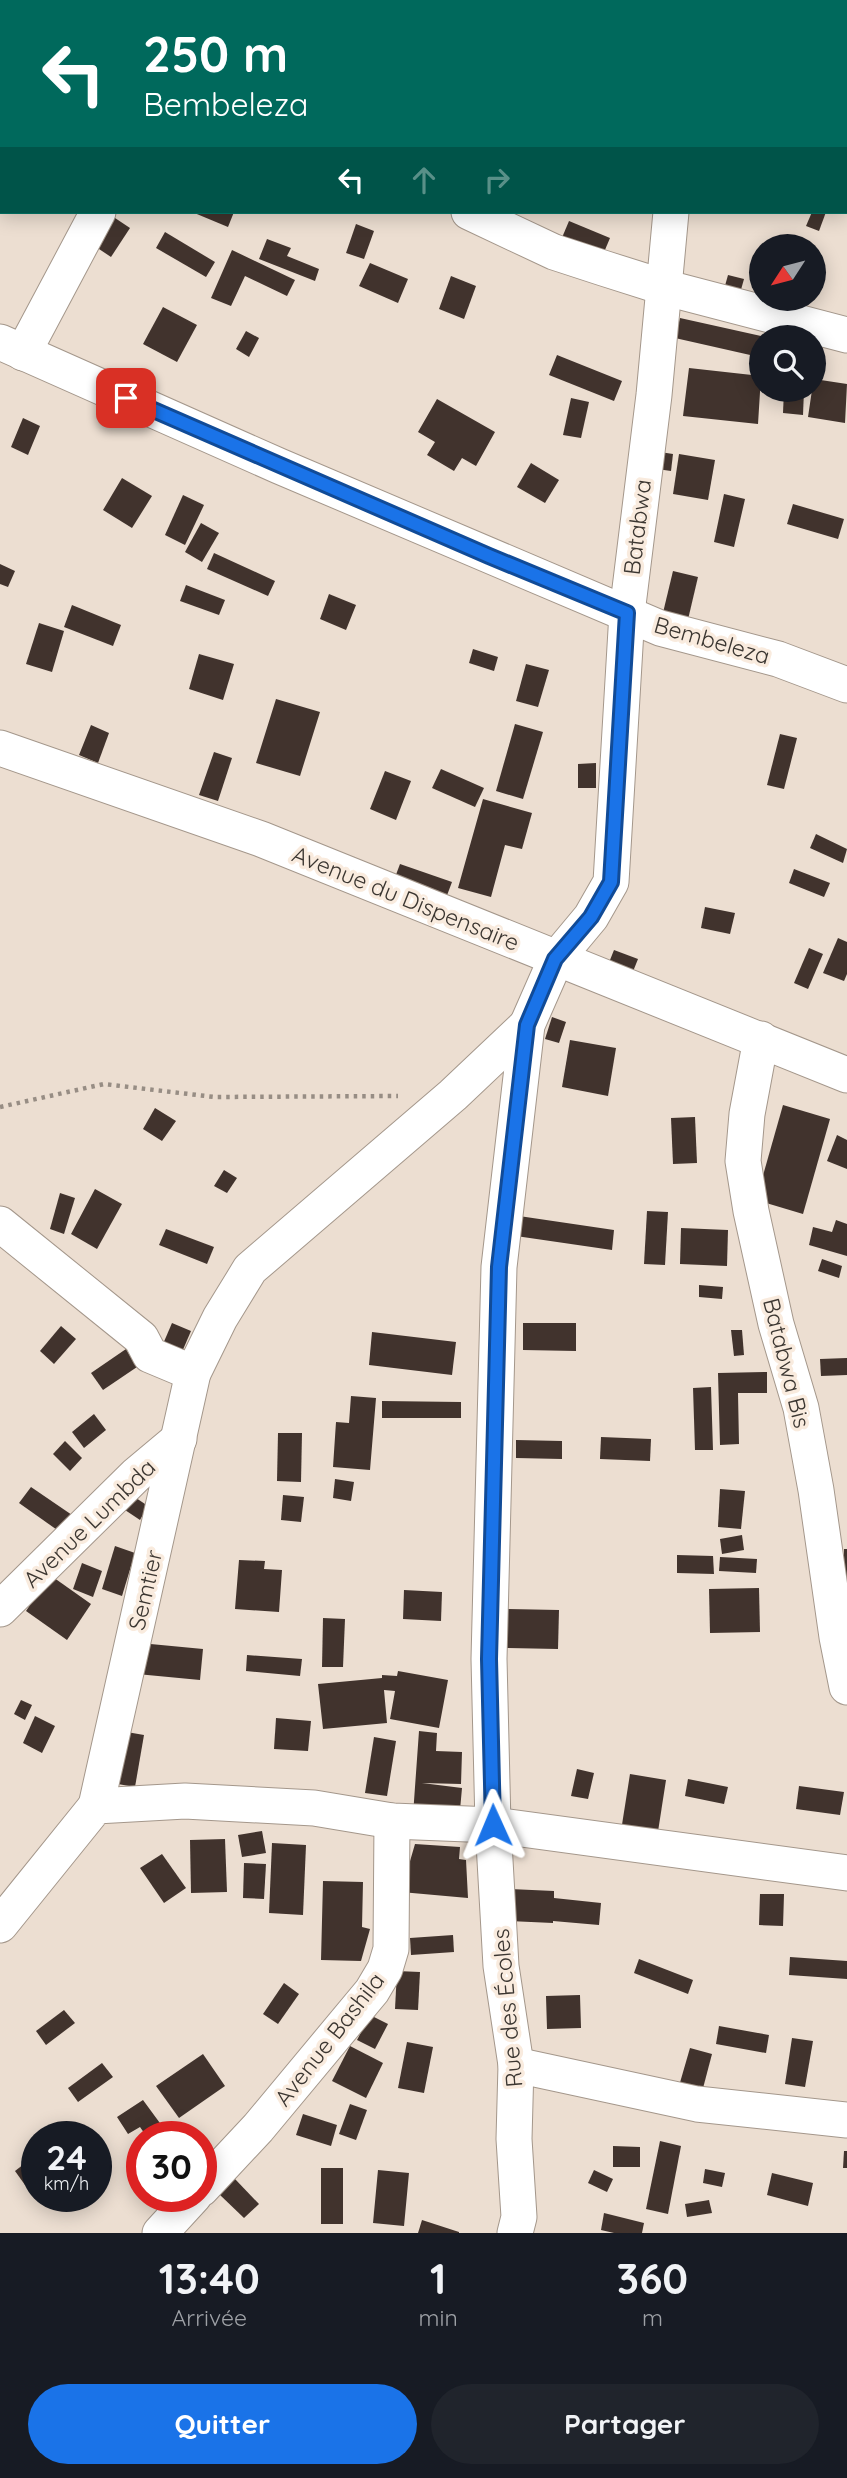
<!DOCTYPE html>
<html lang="fr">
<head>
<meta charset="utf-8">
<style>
  :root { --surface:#171b24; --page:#20242c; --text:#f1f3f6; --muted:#9ea1a6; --accent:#1a73e8 }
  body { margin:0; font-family:Quicksand,sans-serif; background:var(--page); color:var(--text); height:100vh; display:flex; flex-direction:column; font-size:26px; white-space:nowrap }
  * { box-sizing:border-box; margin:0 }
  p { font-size:23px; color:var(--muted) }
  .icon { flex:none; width:38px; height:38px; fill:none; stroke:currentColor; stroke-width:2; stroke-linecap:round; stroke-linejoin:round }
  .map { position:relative; height:2233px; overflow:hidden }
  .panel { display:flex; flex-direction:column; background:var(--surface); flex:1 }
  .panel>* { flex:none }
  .guide { position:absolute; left:0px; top:0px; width:847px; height:214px; box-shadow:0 4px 18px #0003; background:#00695c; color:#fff; overflow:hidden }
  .needle { width:46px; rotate:234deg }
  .buttons { position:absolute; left:749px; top:234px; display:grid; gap:14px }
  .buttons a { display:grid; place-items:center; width:77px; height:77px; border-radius:50%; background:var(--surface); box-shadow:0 4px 18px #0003; font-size:35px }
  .speed { position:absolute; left:21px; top:2121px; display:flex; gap:14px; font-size:35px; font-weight:700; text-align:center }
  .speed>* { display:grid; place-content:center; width:91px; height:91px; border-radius:50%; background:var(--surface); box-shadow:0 4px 18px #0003; line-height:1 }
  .speed small { font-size:18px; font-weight:400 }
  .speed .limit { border:10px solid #d22; background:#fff; color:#111 }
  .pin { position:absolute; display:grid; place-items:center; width:60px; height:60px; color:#fff; margin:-30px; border-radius:14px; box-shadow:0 4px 10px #0006 }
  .me { position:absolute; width:77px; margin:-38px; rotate:359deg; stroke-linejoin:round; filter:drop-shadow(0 0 5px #0008) }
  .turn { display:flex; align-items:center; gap:24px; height:147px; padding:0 28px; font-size:32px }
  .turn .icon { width:91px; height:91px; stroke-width:2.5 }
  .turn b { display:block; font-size:49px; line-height:60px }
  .lanes { display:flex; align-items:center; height:66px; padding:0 28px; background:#0003; justify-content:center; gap:35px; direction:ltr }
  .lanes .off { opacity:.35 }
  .eta { display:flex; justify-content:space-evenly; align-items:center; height:119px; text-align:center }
  .eta b { font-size:42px; font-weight:700; line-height:49px }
  .cta { display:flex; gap:14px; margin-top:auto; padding:14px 28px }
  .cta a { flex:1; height:80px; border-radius:42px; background:var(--accent); color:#fff; font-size:28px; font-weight:700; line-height:80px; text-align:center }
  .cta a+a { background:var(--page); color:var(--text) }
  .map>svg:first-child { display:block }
  .building { fill:#41332d }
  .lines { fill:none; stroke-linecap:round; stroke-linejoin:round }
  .street-casing { stroke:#a4978b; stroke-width:37 }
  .path { stroke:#978d84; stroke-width:4.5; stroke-dasharray:3.5 5; stroke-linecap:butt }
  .street { stroke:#fff; stroke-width:35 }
  .route-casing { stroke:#114b97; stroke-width:18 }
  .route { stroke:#1a73e8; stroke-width:12 }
  .labels { text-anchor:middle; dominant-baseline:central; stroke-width:7; stroke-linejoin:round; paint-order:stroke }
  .street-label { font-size:23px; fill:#3b3631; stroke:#f9ebde }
</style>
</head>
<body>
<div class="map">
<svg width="847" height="2233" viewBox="0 0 847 2233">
  <rect width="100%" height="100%" fill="#ecded1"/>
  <!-- building -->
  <g class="building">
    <polygon points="192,212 234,212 228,227"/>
    <polygon points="812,212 826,212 819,231 806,226"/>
    <polygon points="112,216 130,228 111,257 93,245"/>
    <polygon points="569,221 610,238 602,257 561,240"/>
    <polygon points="356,224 374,231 364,259 346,253"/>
    <polygon points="165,232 215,262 206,277 156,248"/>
    <polygon points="267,239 291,248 287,256 319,269 315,281 259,259"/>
    <polygon points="232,250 295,280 287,296 245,276 231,306 211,298"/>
    <polygon points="370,263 408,279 398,303 359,286"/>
    <polygon points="728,275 744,279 739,297 723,293"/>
    <polygon points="451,276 476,286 464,319 439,309"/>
    <polygon points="163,307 197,325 177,362 143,344"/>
    <polygon points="680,318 761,336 759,357 675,338"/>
    <polygon points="246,331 259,338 249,357 236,349"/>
    <polygon points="557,355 622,381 614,401 549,375"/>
    <polygon points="689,368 761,376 758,424 683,416"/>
    <polygon points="814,379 847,384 845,423 808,417 812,390 814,390"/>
    <polygon points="784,390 804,390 803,415 783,413"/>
    <polygon points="571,398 589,402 581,438 563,435"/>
    <polygon points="437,399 495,432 476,466 462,458 454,471 427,455 435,442 418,432"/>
    <polygon points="23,418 40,426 28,455 11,447"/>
    <polygon points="660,452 673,454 671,471 657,469"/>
    <polygon points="679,454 715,460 708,500 673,494"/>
    <polygon points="531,463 559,480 545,503 517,487"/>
    <polygon points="122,478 152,496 132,528 103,510"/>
    <polygon points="724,494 745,499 734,547 714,542"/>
    <polygon points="183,495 204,505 185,545 165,535"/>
    <polygon points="793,504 844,519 838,539 787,524"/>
    <polygon points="201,523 219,533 202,562 185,552"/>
    <polygon points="214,553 275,581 268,596 207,569"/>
    <polygon points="0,564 15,571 8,587 0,584"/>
    <polygon points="673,571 698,577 686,628 661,621"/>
    <polygon points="186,585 225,600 219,615 180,601"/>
    <polygon points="329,594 356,605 346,630 320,619"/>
    <polygon points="72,605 121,625 113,646 64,627"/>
    <polygon points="39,623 64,631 52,672 26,664"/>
    <polygon points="473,649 498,657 494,671 469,663"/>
    <polygon points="199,654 234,664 223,700 189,689"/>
    <polygon points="526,664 549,670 538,707 516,701"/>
    <polygon points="276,699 320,712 300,776 256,763"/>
    <polygon points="515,724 543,732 523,799 496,791"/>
    <polygon points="91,725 109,733 98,763 79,755"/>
    <polygon points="780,734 797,738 784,789 767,785"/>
    <polygon points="214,752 232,758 218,801 199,795"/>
    <polygon points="596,763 596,788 578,788 578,764"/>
    <polygon points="441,769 484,788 475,807 432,788"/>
    <polygon points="385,771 411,781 396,820 370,809"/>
    <polygon points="483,799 532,813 522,849 505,845 491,897 458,888"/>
    <polygon points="816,834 847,849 843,863 810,848"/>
    <polygon points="400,864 452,882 446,898 394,880"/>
    <polygon points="794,869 830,883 824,897 789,883"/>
    <polygon points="705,907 735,913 730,934 701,928"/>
    <polygon points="838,938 847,942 847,974 844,981 823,973"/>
    <polygon points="809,948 823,954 808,989 794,983"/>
    <polygon points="614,950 638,959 632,974 608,965"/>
    <polygon points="552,1017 566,1022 559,1043 545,1039"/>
    <polygon points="570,1040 616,1048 608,1096 562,1087"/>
    <polygon points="783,1105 830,1119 803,1214 756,1200"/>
    <polygon points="155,1108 176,1121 162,1141 143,1129"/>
    <polygon points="695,1117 697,1163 673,1164 671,1118"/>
    <polygon points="837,1135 847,1140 847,1169 827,1161"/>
    <polygon points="224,1170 237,1178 227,1193 214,1186"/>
    <polygon points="95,1189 122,1204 97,1249 71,1234"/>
    <polygon points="60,1193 75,1198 64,1234 50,1229"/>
    <polygon points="647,1211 668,1212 665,1265 644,1264"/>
    <polygon points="519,1216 614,1230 612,1250 516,1236"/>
    <polygon points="836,1220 847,1224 847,1256 809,1245 813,1227 832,1232"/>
    <polygon points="681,1228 728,1230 727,1266 680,1264"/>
    <polygon points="166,1229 214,1247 207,1264 159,1245"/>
    <polygon points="822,1259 842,1266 839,1278 818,1271"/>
    <polygon points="699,1285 723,1287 722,1299 699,1297"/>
    <polygon points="172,1323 191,1331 176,1366 157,1358"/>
    <polygon points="523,1323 576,1323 576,1351 523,1350"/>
    <polygon points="61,1326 76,1339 54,1364 40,1351"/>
    <polygon points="731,1330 742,1330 744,1355 734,1356"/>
    <polygon points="372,1332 456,1342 452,1375 369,1365"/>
    <polygon points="126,1349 137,1367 103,1390 91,1373"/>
    <polygon points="847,1358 847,1375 821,1376 820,1359"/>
    <polygon points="767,1372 767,1393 738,1393 739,1444 720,1445 718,1373"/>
    <polygon points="711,1387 713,1450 695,1450 693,1388"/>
    <polygon points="351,1396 376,1398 370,1470 333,1467 336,1422 349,1423"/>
    <polygon points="382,1401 461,1402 461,1418 382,1418"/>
    <polygon points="94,1414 106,1430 84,1448 72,1432"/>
    <polygon points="278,1433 302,1433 301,1482 277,1481"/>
    <polygon points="601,1437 651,1439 650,1461 600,1459"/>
    <polygon points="516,1440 562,1441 562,1459 516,1458"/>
    <polygon points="65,1441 82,1458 70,1471 53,1454"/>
    <polygon points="335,1479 354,1482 351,1501 333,1498"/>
    <polygon points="31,1487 72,1515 60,1532 19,1503"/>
    <polygon points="720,1489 745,1491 741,1529 718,1527"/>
    <polygon points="130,1494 148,1506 140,1520 122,1508"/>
    <polygon points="283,1495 304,1497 301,1522 281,1520"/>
    <polygon points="742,1535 744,1550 722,1554 720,1539"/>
    <polygon points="115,1546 135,1553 122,1596 102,1589"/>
    <rect x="844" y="1549" width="3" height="35"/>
    <polygon points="677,1555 713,1556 714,1574 677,1573"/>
    <polygon points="720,1557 757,1559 756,1573 719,1571"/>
    <polygon points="239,1560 265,1561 264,1569 282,1570 279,1612 235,1609"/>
    <polygon points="82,1563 102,1571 93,1597 73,1589"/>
    <polygon points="50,1575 91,1604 67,1640 26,1611"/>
    <polygon points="759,1588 760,1632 710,1633 709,1589"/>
    <polygon points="404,1590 442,1592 441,1621 403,1619"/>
    <polygon points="504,1609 559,1610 558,1649 504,1648"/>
    <polygon points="323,1618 345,1619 343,1667 322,1667"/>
    <polygon points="140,1643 203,1649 200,1680 137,1674"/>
    <polygon points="247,1655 302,1659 300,1676 246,1671"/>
    <polygon points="398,1671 448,1680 439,1728 390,1719 395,1691 384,1690 387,1723 323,1729 318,1684 382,1678 382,1675 397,1676"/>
    <polygon points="21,1700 32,1705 25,1720 14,1714"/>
    <polygon points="35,1716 55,1726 42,1753 23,1743"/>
    <polygon points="276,1718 311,1721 308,1751 274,1749"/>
    <polygon points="121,1731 144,1735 135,1787 112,1783"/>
    <polygon points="419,1731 437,1733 436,1751 462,1752 461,1784 422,1783 462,1788 459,1821 413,1815"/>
    <polygon points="374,1737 396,1741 387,1796 365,1793"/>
    <polygon points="577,1769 594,1773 588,1799 571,1796"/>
    <polygon points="630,1774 666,1780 657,1838 621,1831"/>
    <polygon points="688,1779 728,1787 724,1804 685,1796"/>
    <polygon points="799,1786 844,1792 840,1815 796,1809"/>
    <polygon points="262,1831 266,1853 242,1857 238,1835"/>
    <polygon points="225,1839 227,1892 191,1893 190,1840"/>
    <polygon points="272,1843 306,1845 303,1915 269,1913"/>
    <polygon points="415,1844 460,1847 459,1859 466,1860 468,1898 401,1892"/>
    <polygon points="162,1854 186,1888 164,1903 140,1868"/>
    <polygon points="244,1863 266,1864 264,1899 243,1898"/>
    <polygon points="323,1881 363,1882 362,1927 370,1929 361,1961 321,1960"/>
    <polygon points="510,1889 554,1891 554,1898 601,1903 599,1925 553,1921 553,1923 509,1921"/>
    <polygon points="760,1894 784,1894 783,1926 759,1925"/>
    <polygon points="453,1935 454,1952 411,1955 410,1938"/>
    <polygon points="790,1957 847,1961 847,1979 789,1975"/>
    <polygon points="639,1959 693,1980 688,1994 634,1973"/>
    <polygon points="397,1971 420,1972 418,2010 395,2009"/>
    <polygon points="284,1983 299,1994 278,2024 263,2014"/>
    <polygon points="580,1995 581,2028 547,2029 546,1996"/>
    <polygon points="64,2010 75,2023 46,2045 36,2031"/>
    <polygon points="370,2015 388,2024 375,2049 357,2040"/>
    <polygon points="719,2026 769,2035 766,2053 716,2044"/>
    <polygon points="792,2038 813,2041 805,2087 785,2084"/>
    <polygon points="407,2042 433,2047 424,2093 398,2088"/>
    <polygon points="350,2046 383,2063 366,2098 332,2081"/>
    <polygon points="690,2048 712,2054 702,2092 679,2086"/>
    <polygon points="203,2054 225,2086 179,2118 156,2086"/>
    <polygon points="102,2063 113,2077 78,2102 68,2088"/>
    <polygon points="143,2100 165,2130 155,2137 147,2137 140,2127 128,2134 117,2117"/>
    <polygon points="350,2104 367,2110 356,2140 339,2134"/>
    <polygon points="303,2114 337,2125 331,2146 296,2135"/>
    <polygon points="660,2141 681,2146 668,2214 646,2209"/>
    <polygon points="613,2146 640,2147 640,2167 613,2167"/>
    <polygon points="844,2151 847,2151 847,2168 843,2168"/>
    <polygon points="37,2154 37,2176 25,2185 15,2171"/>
    <rect x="321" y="2168" width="22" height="56"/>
    <polygon points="705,2169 725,2173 722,2187 703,2183"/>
    <polygon points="378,2170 409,2173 404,2226 373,2223"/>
    <polygon points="594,2170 613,2179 607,2192 588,2183"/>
    <polygon points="772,2173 813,2183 808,2206 767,2195"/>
    <polygon points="235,2179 259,2204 244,2218 219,2194"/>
    <polygon points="709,2200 712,2213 687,2217 685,2204"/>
    <polygon points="604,2213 644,2223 642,2233 614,2233 601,2230"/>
    <polygon points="422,2220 459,2232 459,2233 418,2233"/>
  </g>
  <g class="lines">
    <defs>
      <g id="street">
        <polyline points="71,0 74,2"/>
        <polyline points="763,0 767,2"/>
        <polyline points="174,2 175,0"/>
        <polyline points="718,2 718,0"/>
        <polyline points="845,32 847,32"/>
        <polyline points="469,212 554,252 603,268 663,287 847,335"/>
        <polyline points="0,342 279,466 660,628 778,659 847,685"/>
        <polyline points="23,353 98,212"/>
        <polyline points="0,748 261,839 847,1075"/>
        <polyline points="761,1039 747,1114 743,1161 751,1211 776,1324 801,1408 816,1490 837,1637 847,1687"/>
        <polyline points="0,1224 141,1338 150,1355 193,1373"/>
        <polyline points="0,1609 136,1475 179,1439"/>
        <polyline points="96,1806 193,1373 220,1318 250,1269 453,1095 527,1025"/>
        <polyline points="0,1925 96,1806 185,1801 314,1808 392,1821 493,1825 847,1873"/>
        <polyline points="516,2065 697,2104 847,2120"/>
        <polyline points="201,2189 258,2128 372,1991 385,1969 391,1949 392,1821"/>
        <polyline points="160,2233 194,2196"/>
        <polyline points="515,2233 519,2217 514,2139 516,2065 501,1966 493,1825 489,1659 499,1267 527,1025 556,959 591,917 611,882 627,613 654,395 671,212"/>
      </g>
    </defs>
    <!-- street casing -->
    <use href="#street" class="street-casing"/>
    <!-- path -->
    <polyline class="path" points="0,1107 104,1084 214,1097 398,1096"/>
    <!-- street -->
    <use href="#street" class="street"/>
  </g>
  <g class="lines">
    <defs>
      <polyline id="route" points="126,398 489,556 627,613 611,882 591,917 555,959 527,1025 499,1267 489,1659 493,1825"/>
    </defs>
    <!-- route casing -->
    <use href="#route" class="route-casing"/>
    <!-- route -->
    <use href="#route" class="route"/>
  </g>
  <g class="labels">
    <!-- street labels -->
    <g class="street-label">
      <text transform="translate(637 527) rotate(-83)">Batabwa</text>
      <text transform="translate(712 640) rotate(16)">Bembeleza</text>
      <text transform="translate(406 898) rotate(22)">Avenue du Dispensaire</text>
      <text transform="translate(787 1363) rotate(76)">Batabwa Bis</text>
      <text transform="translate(89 1523) rotate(-44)">Avenue Lumbda</text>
      <text transform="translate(145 1590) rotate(-77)">Semtier</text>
      <text transform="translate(507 2008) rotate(-95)">Rue des Écoles</text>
      <text transform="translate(329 2039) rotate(-52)">Avenue Bashila</text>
    </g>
  </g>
</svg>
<div class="buttons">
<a><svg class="needle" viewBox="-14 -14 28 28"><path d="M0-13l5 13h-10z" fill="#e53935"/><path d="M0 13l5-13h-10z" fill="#9ea1a6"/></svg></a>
<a><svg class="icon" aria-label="search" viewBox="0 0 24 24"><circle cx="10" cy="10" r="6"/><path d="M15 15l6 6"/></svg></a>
</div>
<div class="speed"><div>24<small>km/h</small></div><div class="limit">30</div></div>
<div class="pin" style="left:126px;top:398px;background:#d93025"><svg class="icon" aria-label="arrive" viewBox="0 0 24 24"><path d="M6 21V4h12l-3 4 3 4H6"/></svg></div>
<svg class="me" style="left:493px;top:1825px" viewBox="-20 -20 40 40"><path d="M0-17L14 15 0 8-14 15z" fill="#1a73e8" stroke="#fff" stroke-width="4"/></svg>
<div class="guide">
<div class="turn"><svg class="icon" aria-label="left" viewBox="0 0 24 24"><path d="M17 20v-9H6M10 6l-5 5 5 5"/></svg><div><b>250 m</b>Bembeleza</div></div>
<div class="lanes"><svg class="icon" aria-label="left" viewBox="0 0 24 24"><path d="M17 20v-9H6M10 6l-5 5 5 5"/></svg><svg class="icon off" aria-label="ahead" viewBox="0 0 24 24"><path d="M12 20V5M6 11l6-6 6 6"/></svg><svg class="icon off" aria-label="right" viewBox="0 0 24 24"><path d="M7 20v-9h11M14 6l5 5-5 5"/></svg></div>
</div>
</div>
<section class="panel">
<div class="eta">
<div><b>13:40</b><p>Arrivée</p></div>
<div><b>1</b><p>min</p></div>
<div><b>360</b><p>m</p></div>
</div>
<div class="cta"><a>Quitter</a><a>Partager</a></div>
</section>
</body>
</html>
